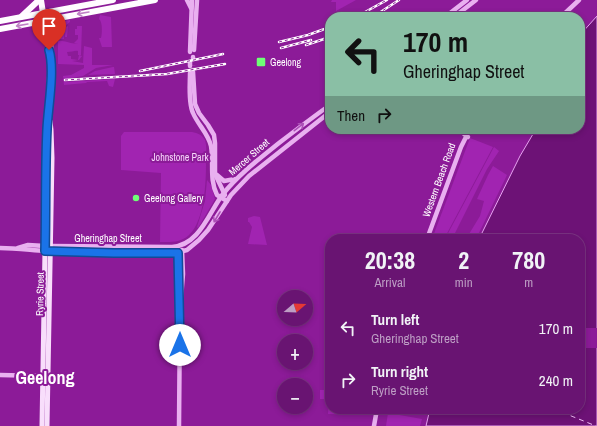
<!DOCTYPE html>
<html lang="en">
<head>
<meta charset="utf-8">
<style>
  :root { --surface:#691472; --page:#71217a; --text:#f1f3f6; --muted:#bd9ec4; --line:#7c3384 }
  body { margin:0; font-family:"Archivo Narrow",sans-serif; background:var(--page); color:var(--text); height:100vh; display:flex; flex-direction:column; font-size:15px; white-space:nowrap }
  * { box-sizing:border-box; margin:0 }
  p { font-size:13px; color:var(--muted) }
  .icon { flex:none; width:22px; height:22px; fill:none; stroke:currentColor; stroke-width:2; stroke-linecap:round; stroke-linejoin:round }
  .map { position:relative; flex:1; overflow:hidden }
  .details { position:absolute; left:325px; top:234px; width:260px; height:180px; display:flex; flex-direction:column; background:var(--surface); border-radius:16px; box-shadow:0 2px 6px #0003,0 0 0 1px var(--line) }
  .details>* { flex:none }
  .guide { position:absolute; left:325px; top:12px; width:260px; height:122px; border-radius:16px; box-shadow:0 2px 6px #0003,0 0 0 1px var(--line); background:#8abfa5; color:#111; overflow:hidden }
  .needle { width:26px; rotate:71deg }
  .tools { position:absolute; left:277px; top:290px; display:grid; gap:8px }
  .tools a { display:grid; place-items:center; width:36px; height:36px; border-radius:50%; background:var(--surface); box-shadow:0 2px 6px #0003,0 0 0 1px var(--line); font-size:20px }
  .pin { position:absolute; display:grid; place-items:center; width:34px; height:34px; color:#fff; margin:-41px -17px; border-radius:50% 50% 50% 0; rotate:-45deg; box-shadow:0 0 4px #0007 }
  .pin .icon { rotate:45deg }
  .me { position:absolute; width:44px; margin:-22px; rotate:0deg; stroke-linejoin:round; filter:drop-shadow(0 0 3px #0008) }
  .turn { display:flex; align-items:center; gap:14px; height:84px; padding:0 12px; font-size:18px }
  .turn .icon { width:52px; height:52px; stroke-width:2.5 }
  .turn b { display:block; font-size:28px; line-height:34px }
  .then { display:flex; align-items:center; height:38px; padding:0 12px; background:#0003; gap:8px; font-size:15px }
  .eta { display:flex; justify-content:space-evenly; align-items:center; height:68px; text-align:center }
  .eta b { font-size:24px; font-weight:700; line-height:28px }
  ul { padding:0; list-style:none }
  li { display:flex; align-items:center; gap:12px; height:52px; padding:0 12px }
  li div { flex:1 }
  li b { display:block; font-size:15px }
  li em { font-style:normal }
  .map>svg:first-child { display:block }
  .green { fill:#a124b1 }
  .water { fill:#6d1276; stroke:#e8a3f2 }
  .pier { fill:#8c1b98 }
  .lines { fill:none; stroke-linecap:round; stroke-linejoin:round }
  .ferry { stroke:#f0bcf7; stroke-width:1; stroke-dasharray:5 4; stroke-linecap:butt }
  .tertiary-tunnel { stroke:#a349ad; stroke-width:4.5; stroke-dasharray:4.5 2; stroke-linecap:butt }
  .tertiary { stroke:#e9b0f0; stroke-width:4.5 }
  .secondary { stroke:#f8defb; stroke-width:5 }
  .primary { stroke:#fff9ff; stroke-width:6 }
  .trunk { stroke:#fffcff; stroke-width:6 }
  .rail-casing { stroke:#fff; stroke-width:2.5 }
  .rail { stroke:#8c1b98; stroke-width:1; stroke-dasharray:3; stroke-linecap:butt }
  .oneway { stroke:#c080c6 }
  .oneway2 { stroke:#ad4fb7 }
  .route-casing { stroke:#114b97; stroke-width:10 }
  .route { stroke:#1a73e8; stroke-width:7 }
  .poi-dot { fill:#6fff76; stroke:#8c1b98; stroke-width:1.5 }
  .labels { text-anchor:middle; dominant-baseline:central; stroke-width:4; stroke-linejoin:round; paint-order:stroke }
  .poi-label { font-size:10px; fill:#fff; stroke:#8c1b98; text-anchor:start }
  .park-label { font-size:10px; fill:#f7d7fb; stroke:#8c1b98 }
  .street-label { font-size:10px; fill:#fff; stroke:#8c1b98 }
  .town-label { font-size:18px; font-weight:bold; fill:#fff; stroke:#8c1b98 }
</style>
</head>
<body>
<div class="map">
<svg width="597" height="426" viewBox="0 0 597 426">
  <rect width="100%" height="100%" fill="#8c1b98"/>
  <!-- green -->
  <g class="green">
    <polygon points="332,0 356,0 336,11 336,2 331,2"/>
    <path d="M 100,15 L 111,17 L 112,47 L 102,47 L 99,38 L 101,38 C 102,35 103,22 99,19 Z"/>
    <polygon points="70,20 70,22 65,26 65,30 66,27 68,26 67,37 65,37 65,31 64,39 59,39 59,24 61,22"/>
    <path d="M 77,26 L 82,26 L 81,55 L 78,55 L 78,51 C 75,50 72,52 67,52 L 68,56 L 71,56 L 71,59 L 78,60 L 79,55 L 82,56 L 79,60 L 72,61 L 83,63 L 84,46 L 92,48 L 92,65 L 113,65 L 96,68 L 83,76 L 65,79 L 65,82 L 115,79 L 113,87 L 109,86 L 107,81 L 87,82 L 86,83 L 64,85 L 63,76 L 71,75 L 84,68 L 84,65 L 58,64 L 58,41 C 66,40 70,45 78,43 L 74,43 L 78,39 L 78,35 L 75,35 L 75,29 L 77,29 Z"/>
    <polygon points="113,67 114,67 115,74 88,75 95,71"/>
    <path d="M 124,132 L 192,132 C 198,133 202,135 205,140 C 207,146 206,155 206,161 C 206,182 205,220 189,235 C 180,243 171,242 160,242 L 161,173 L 121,170 L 121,136 Z"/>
    <polygon points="470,138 493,147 444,239 432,239"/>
    <polygon points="494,147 499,151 487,169 452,239 445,239"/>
    <polygon points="493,166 507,175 476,239 466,239 480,216 484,201 477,199 488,175"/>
    <polygon points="207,180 211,185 215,199 198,228 197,227 205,201"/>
    <polygon points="254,216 260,217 267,245 248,244 252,227 249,222 248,222 248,218"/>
    <polygon points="320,390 330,390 330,409 367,409 367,415 328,414 329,399 320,399"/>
    <polygon points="388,413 422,419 420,426 386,426"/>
  </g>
  <!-- water -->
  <polygon class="water" points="597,16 597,426 426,426 430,409 580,409 580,239 479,239 520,156 536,129 580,129 580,35"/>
  <!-- pier -->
  <rect class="pier" x="580" y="328" width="17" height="20"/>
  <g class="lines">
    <!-- ferry -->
    <polyline class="ferry" points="554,409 596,426"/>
    <!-- tertiary-tunnel -->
    <polyline class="tertiary-tunnel" points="193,72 193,65"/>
    <!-- tertiary -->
    <g class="tertiary">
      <polyline points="187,0 191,8"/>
      <polyline points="445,17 467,0"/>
      <polyline points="454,17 476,0"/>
      <polyline points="561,17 579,0"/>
      <polyline points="194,50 197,0"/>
      <polyline points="190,52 192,0"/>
      <polyline points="193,58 193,57"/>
      <polyline points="190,66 190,62"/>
      <polyline points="193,72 195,104 199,113 208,125 214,135 215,143 215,174 225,195"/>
      <path d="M 190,73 C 190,85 188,102 193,113 C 198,125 208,133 211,146 C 214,163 209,179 217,195 L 227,201"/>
      <polyline points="464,129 464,134 468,137"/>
      <polyline points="217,175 224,181 235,179"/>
      <polyline points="427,239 461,147 470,129"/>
      <path d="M 50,246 L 172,247 C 200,245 209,212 223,194 C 239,174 259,159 279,143 C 296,130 313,117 330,105"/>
      <path d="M 0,248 C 15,248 30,250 45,251"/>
      <polyline points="18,248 28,245 45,246"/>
      <polyline points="50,252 172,254 187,250 199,240 208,230 231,195 249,176 330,112"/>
      <polyline points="179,252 178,279 179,294"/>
      <polyline points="0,375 43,376"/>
      <polyline points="179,426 180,310 183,274 182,250"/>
      <polyline points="374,426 377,409"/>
    </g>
    <!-- secondary -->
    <g class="secondary">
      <polyline points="44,21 49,51"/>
      <polyline points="42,426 47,132 51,42 50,30 47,20"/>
      <polyline points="47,426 52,158 51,130 50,121"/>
    </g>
    <!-- primary -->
    <g class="primary">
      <polyline points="41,0 43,13"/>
      <polyline points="22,16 39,0"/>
    </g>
    <!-- trunk -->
    <g class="trunk">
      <polyline points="0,21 113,0"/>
      <polyline points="0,29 155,0"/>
    </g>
    <defs>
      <g id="rail">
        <polyline points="356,17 387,0"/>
        <polyline points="373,17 399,0"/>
        <polyline points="279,42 308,35 330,27"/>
        <polyline points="306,45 330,37"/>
        <polyline points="281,48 311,40"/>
        <polyline points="140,71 223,54"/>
        <polyline points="65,80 167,74 225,64"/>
      </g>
    </defs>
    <!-- rail casing -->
    <use href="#rail" class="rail-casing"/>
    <!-- rail -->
    <use href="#rail" class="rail"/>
  </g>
  <!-- one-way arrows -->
  <defs><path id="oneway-shaft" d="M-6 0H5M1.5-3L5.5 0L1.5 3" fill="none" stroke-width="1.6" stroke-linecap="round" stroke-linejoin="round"/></defs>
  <g class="oneway">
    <use href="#oneway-shaft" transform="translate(83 13) rotate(170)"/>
    <use href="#oneway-shaft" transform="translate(22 25) rotate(170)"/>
  </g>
  <g class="oneway2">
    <use href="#oneway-shaft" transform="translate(299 127) rotate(-38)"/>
    <use href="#oneway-shaft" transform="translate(217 217) rotate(121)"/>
  </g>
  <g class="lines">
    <defs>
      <path id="route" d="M 49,50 C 55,70 48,107 47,129 C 45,170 46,211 45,251 L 114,253 L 178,253 L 180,345"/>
    </defs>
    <!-- route casing -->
    <use href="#route" class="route-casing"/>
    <!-- route -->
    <use href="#route" class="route"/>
  </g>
  <!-- markers -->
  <g class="poi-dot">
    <rect x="256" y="57" width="10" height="10" rx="2"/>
    <circle cx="136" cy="198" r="4"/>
  </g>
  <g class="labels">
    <!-- poi labels -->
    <g class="poi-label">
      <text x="270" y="62">Geelong</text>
      <text x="144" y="198">Geelong Gallery</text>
    </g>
    <!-- park labels -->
    <g class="park-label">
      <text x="180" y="157">Johnstone Park</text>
    </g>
    <!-- street labels -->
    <g class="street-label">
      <text transform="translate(249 157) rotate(-41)">Mercer Street</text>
      <text transform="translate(439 180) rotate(-70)">Western Beach Road</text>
      <text x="108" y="238">Gheringhap Street</text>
      <text transform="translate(40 294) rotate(-89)">Ryrie Street</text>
    </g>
    <!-- town labels -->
    <g class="town-label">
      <text x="45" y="377">Geelong</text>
    </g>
  </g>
</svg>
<div class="tools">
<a><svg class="needle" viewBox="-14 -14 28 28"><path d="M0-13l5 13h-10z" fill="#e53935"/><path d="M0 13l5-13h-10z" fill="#bd9ec4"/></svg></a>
<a>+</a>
<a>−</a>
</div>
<div class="pin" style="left:49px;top:50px;background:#d93025"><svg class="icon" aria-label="arrive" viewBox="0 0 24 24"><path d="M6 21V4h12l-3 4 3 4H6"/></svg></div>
<svg class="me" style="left:180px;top:345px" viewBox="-20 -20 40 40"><circle r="19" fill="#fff"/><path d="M0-13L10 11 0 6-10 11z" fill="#1a73e8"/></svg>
<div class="guide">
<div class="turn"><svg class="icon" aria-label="left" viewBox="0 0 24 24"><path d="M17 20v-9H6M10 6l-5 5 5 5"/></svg><div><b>170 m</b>Gheringhap Street</div></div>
<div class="then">Then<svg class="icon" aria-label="right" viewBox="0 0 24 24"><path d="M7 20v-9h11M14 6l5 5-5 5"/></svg></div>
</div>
<section class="details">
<div class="eta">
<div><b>20:38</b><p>Arrival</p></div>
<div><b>2</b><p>min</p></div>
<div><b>780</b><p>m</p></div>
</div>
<ul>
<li><svg class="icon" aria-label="left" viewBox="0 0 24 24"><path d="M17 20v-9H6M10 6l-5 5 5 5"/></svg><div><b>Turn left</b><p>Gheringhap Street</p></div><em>170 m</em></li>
<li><svg class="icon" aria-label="right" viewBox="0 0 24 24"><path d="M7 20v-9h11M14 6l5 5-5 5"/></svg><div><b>Turn right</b><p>Ryrie Street</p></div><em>240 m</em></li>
</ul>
</section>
</div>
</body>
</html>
